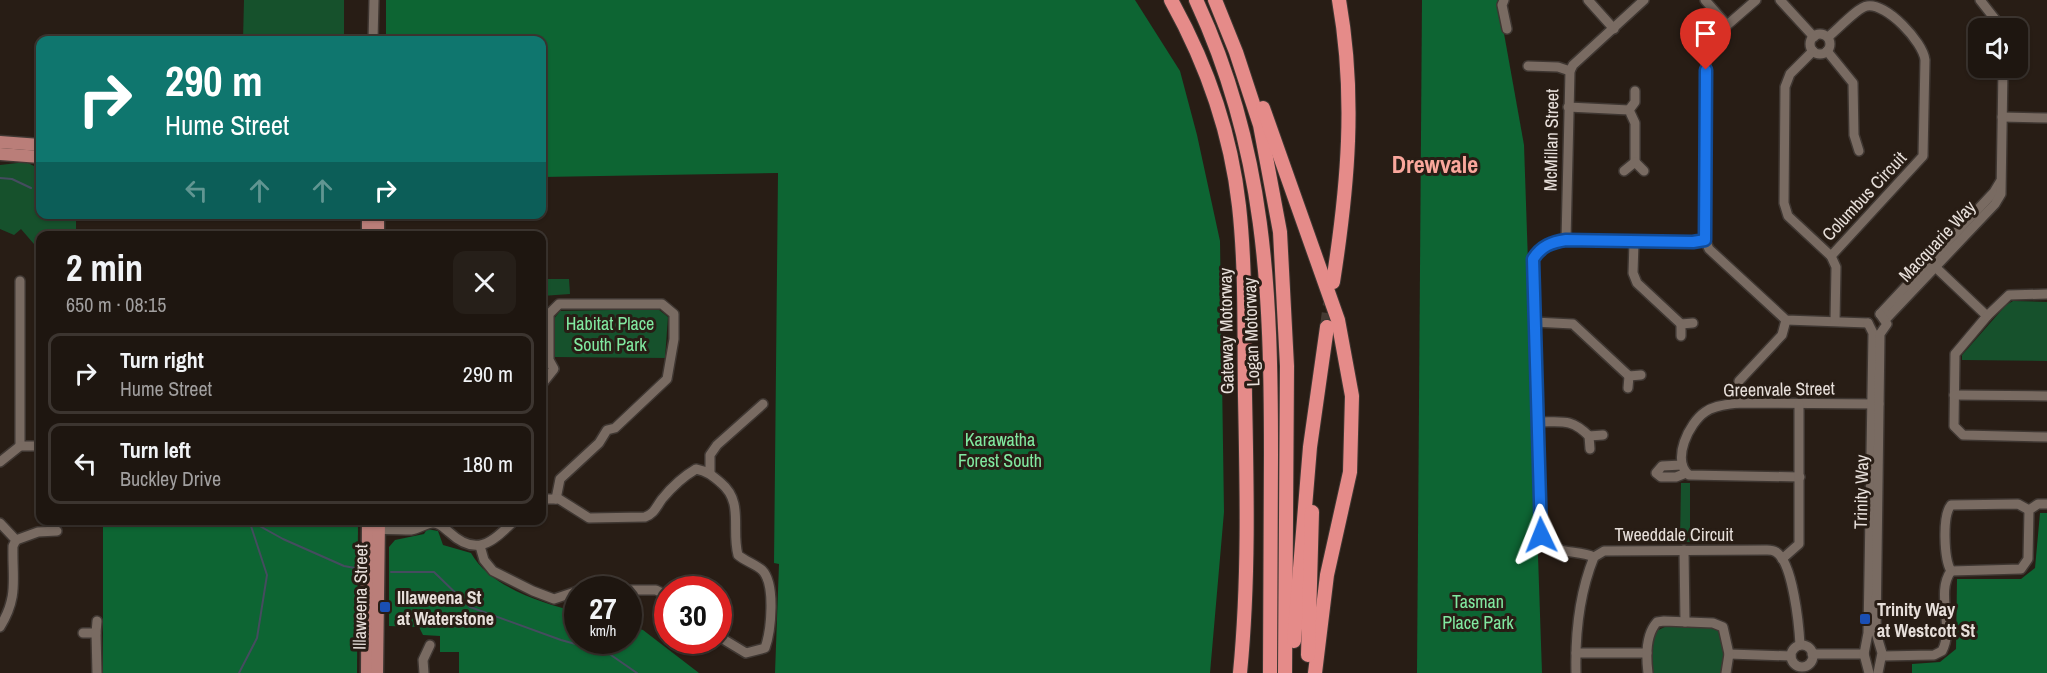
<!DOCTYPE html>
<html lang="en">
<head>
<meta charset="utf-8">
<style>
  :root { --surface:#1e1610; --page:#261f19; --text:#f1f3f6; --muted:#a19f9f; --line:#3c3530 }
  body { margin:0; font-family:"Archivo Narrow",sans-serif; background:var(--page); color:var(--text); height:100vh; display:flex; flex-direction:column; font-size:22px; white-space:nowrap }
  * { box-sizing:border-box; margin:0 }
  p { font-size:20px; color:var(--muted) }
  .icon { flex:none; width:33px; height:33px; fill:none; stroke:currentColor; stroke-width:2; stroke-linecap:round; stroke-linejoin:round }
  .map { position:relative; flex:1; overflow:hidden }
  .panel { position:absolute; left:36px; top:231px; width:510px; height:294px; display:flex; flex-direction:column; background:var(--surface); border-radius:12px; box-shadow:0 2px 4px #0004,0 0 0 2px var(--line) }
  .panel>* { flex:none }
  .guide { position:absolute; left:36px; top:36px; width:510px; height:183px; border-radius:12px; box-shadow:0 2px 4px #0004,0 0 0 2px var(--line); background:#0f766e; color:#fff; overflow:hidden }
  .fabs { position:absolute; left:1968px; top:18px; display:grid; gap:12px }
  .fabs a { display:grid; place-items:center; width:60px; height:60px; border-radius:12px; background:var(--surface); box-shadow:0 2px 4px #0004,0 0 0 2px var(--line); font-size:30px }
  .speed { position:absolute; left:564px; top:576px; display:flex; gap:12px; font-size:30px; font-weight:700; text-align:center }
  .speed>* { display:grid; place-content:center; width:78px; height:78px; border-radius:50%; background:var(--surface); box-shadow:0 2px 4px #0004,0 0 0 2px var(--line); line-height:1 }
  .speed small { font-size:15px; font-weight:400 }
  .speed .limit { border:9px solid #d22; background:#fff; color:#111 }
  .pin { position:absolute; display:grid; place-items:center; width:51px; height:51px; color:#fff; margin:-62px -26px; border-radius:50% 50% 50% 0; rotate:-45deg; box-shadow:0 0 6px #0007 }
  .pin .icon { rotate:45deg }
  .me { position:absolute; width:66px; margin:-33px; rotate:358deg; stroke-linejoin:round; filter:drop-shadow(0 0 4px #0008) }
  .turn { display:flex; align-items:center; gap:21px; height:126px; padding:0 30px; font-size:27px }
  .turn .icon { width:78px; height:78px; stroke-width:2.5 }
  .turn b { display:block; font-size:42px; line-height:51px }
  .lanes { display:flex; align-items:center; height:57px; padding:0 30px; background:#0003; justify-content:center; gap:30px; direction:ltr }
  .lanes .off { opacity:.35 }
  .round { display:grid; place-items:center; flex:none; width:63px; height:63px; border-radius:12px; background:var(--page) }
  .summary { display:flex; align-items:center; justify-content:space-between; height:102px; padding:0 30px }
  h1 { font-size:36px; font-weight:800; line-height:45px }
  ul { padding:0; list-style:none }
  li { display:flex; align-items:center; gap:18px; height:81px; margin:0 12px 9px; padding:0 18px; border:3px solid var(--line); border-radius:12px }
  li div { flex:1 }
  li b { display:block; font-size:22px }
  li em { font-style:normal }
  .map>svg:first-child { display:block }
  .green { fill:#16512c }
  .forest { fill:#0d6533 }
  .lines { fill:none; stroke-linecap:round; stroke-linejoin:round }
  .stream { stroke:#454c5f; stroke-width:2 }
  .highway-tunnel { stroke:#453a33; stroke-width:14; stroke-dasharray:14 7; stroke-linecap:butt }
  .minor-casing { stroke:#3f3732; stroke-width:12 }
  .major-casing { stroke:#3f3732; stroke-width:15 }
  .highway-casing { stroke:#3f3732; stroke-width:16 }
  .minor { stroke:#796b62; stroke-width:9 }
  .major { stroke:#ba7e79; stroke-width:12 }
  .highway { stroke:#e58b89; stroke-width:14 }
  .route-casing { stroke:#114b97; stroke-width:15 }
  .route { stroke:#1a73e8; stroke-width:10 }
  .transit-dot { fill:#1a4fb4; stroke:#281d15; stroke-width:2 }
  .labels { text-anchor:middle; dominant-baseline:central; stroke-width:6; stroke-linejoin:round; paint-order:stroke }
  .street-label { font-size:18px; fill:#e7dfda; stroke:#281d15 }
  .park-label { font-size:18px; fill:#81e9a0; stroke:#281d15 }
  .poi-label { font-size:18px; font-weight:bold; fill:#e7dfda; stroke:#281d15; text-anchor:start }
  .district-label { font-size:24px; font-weight:bold; fill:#faa79c; stroke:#281d15 }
</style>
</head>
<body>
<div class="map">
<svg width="2047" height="673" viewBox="0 0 2047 673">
  <rect width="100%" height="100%" fill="#281d15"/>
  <!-- green -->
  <g class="green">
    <polygon points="244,0 344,0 344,40 243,40"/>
    <polygon points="26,162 40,169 40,214 76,215 76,235 40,236 40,251 21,229 14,235 0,229 0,165"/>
    <polygon points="542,279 569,279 570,294 542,296"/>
    <polygon points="2013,301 2047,302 2047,361 1962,360 1962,355 2006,305"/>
    <polygon points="658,309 668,317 665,358 554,357 553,320 560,311"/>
    <polygon points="1681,483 1690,483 1690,542 1680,542"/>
    <polygon points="1667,626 1713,627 1718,629 1725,651 1722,673 1652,673 1650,657 1654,632"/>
  </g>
  <!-- forest -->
  <g class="forest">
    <polygon points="386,0 1135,0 1180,71 1197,135 1220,241 1224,512 1210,673 775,673 779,564 774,563 778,173 542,177 542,40 386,40"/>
    <polygon points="1422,0 1498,0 1524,145 1542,673 1417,673"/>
    <polygon points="2040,513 2047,513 2047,673 1912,673 1912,664 1940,662 1956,649 1957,579 2021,579 2035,568"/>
    <polygon points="103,521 358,521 357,673 103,673"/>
    <path d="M 427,529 L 438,531 L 443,545 L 471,553 C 490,587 542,603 577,612 L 578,640 L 628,640 L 629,626 L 643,630 L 699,673 L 459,673 L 459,652 L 440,652 L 440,636 L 423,635 L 419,627 L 389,626 L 389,547 L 395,540 L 424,534 Z"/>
  </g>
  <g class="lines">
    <!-- stream -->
    <g class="stream">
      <polyline points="0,178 12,179 31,188"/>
      <polyline points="249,520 283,539 344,566 355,568"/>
      <polyline points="391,572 434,572 470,607 561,640 608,653 637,673"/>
      <polyline points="239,673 257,638 267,575 249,520"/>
    </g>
    <!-- highway-tunnel -->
    <polyline class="highway-tunnel" points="1327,327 1331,295"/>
    <defs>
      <g id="minor">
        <polyline points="1504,0 1502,5 1507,29"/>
        <polyline points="1588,0 1614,29"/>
        <polyline points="1705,0 1727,25"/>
        <polyline points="1756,0 1710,40 1706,50 1705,240 1709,249 1786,320 1868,323"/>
        <polyline points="1780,0 1814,37"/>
        <polyline points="1980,0 2002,28"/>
        <circle cx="1820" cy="44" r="10"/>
        <polyline points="373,40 374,0"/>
        <path d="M 1813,51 L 1790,74 L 1785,87 L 1784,203 L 1788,216 L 1831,256 L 1923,156 L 1925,60 C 1923,42 1887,3 1867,6 C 1858,7 1836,31 1828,37"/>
        <polyline points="1827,51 1853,83 1854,135 1859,151"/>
        <polyline points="1528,66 1558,67 1570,71"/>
        <polyline points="1568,107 1629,110 1635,123 1635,162"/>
        <polyline points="1629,110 1635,102 1635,91"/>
        <polyline points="2002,117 2047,118"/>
        <polyline points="1624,171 1635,162 1644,171"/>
        <polyline points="1566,240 1570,71 1573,65 1644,0"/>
        <polyline points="1634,242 1633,273 1637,283 1681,324"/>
        <polyline points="1831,256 1836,267 1835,321"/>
        <polyline points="1929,261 1987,316 1955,354 1954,426 1963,435 2047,437"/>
        <polyline points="20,281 20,446"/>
        <polyline points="1880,314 1994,192 2000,182"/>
        <polyline points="1987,316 2009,295 2047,294"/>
        <polyline points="1886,319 1995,204 2001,194 2003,68"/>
        <polyline points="1534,322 1573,324 1629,376"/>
        <polyline points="1681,336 1681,324 1693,323"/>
        <polyline points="542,384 554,369 549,360 549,314 559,304 662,304 674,314 674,339 667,379 615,428 607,430 599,443 560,479 556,499"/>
        <polyline points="1628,388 1629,376 1641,375"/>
        <polyline points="1954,395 2047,396"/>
        <polyline points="1737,403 1739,381 1782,335 1786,320"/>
        <path d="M 1537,422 C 1562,422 1571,418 1589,436"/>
        <polyline points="1590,449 1589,436 1603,435"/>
        <polyline points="0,462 20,446 40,446"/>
        <polyline points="1682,465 1662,466 1656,473 1661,477 1676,477 1686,473"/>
        <polyline points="710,473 710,455 717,445 763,404"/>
        <path d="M 1800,477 L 1689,475 C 1671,460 1689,423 1705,412 C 1715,405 1726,405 1737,403 L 1879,404"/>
        <path d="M 542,499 L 559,499 L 589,518 L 645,517 C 655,513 656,507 662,499 C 671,488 684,476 696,469 C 707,471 713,476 721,483 C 744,502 731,529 738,555 C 745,561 755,564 762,570 C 776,584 771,631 765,648 L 746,653 L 718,636"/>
        <path d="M 0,523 L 16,540 L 13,546 C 12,579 19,596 0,627"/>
        <path d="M 374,530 C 386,529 399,530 411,530 C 419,529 426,523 433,523 C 440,523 444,528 449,532 C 477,558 492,542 515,520"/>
        <polyline points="16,540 38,532 57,531"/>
        <polyline points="480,546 484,560 493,571 533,591 554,599 578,591"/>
        <polyline points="1684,550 1685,622"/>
        <path d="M 1594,557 C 1576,549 1550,556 1541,535 L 1533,259 C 1541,246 1552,242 1566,240 L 1693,242 L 1705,240"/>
        <polyline points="1782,559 1799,544 1799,404"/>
        <polyline points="1951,571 2021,569 2028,559 2029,510 2038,504 2047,504"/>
        <path d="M 1951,571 C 1944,559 1942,516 1951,505 L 2018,504 L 2029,510"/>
        <polyline points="582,590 656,590 668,596"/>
        <polyline points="83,633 96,633 97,621"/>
        <polyline points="96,633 97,673"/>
        <circle cx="1802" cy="656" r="11"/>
        <polyline points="1576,653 1647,653"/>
        <polyline points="1729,654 1791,656"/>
        <polyline points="1812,654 1864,654"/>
        <polyline points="1864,654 1868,633 1873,333 1868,323"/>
        <polyline points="1864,654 1869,673"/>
        <path d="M 1882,656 L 1934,655 L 1942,651 C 1955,627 1935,593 1951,571"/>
        <polyline points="424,673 423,660 430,645"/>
        <path d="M 1576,673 C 1575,633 1579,594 1594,557 L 1604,551 L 1767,550 C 1770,550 1773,550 1776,552 C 1793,562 1799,626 1800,645"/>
        <path d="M 1648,673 C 1646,657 1645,635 1657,622 L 1664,621 L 1713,623 L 1723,627 L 1729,654 L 1726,673"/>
        <polyline points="1878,673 1882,653 1876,633 1880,334 1887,324 1880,314"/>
      </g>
      <g id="major">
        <polyline points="0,142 40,145"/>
        <polyline points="0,154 40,157"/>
        <polyline points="368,214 368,236"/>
        <polyline points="378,214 378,236"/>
        <polyline points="367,673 368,520"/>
        <polyline points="377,673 379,520"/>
      </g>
      <g id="highway">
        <path d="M 1171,0 C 1206,63 1231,134 1239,206 C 1246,269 1244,333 1245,396 C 1247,489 1249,581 1240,673"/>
        <path d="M 1196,0 C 1266,150 1271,292 1271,454 C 1270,527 1270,600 1270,673"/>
        <polyline points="1215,0 1236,52 1260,125 1280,232 1287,366 1285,673"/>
        <polyline points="1263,108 1338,320 1352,396 1350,472 1327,575 1315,673"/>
        <path d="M 1333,282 C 1348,186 1356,96 1339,0"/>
        <polyline points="1294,641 1310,447 1327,327"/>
        <polyline points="1308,655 1312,512"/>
      </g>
    </defs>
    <!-- minor casing -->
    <use href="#minor" class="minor-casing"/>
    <!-- major casing -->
    <use href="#major" class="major-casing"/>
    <!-- highway casing -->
    <use href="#highway" class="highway-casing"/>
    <!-- minor -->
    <use href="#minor" class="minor"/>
    <!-- major -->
    <use href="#major" class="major"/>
    <!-- highway -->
    <use href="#highway" class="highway"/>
  </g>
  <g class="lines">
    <defs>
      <path id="route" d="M 1541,535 L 1533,259 C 1541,246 1552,242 1566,240 L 1693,242 L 1705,240 L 1706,70"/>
    </defs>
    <!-- route casing -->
    <use href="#route" class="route-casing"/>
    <!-- route -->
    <use href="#route" class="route"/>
  </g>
  <!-- markers -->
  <g class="transit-dot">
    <rect x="379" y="601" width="12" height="12" rx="3"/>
    <rect x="1859" y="613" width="12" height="12" rx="3"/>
  </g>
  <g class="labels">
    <!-- street labels -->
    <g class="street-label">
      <text transform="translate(1551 140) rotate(-89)">McMillan Street</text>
      <text transform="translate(1864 196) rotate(-47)">Columbus Circuit</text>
      <text transform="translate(1937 241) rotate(-47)">Macquarie Way</text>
      <text transform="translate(1226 331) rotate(-91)">Gateway Motorway</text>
      <text transform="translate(1251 332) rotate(-92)">Logan Motorway</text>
      <text transform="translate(1779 389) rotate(-1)">Greenvale Street</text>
      <text transform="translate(1861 492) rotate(-89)">Trinity Way</text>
      <text x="1674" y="534">Tweeddale Circuit</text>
      <text transform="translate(360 597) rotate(-89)">Illaweena Street</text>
    </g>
    <!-- park labels -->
    <g class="park-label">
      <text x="610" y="323">Habitat Place<tspan x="610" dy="21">South Park</tspan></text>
      <text x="1000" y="439">Karawatha<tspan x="1000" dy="21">Forest South</tspan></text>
      <text x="1478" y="601">Tasman<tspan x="1478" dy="21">Place Park</tspan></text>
    </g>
    <!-- poi labels -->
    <g class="poi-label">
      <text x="397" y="597">Illaweena St<tspan x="397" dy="21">at Waterstone</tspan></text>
      <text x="1877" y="609">Trinity Way<tspan x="1877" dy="21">at Westcott St</tspan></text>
    </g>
    <!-- district labels -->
    <g class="district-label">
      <text x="1435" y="164">Drewvale</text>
    </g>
  </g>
</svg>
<div class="fabs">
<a><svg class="icon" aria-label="sound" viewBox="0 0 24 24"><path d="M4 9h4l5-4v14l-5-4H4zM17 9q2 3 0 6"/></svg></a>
</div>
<div class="speed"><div>27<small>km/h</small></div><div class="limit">30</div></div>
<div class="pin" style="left:1706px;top:70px;background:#d93025"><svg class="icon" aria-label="arrive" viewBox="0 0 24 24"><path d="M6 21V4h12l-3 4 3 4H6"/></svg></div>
<svg class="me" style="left:1541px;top:535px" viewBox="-20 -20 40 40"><path d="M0-17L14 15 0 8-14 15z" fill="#1a73e8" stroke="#fff" stroke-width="4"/></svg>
<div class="guide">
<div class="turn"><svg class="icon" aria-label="right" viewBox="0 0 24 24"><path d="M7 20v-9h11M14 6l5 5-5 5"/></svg><div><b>290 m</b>Hume Street</div></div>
<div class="lanes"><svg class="icon off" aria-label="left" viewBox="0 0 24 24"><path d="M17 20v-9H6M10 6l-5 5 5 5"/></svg><svg class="icon off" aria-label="ahead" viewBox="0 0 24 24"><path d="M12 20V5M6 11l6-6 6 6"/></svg><svg class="icon off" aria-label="ahead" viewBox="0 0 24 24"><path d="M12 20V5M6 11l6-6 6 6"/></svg><svg class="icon" aria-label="right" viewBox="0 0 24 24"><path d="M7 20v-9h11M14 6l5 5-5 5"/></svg></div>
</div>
<section class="panel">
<div class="summary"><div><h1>2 min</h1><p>650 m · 08:15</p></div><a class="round"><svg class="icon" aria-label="close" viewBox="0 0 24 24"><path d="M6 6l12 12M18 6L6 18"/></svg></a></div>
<ul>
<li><svg class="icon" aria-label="right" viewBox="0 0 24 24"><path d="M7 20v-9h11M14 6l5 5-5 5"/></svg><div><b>Turn right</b><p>Hume Street</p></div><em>290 m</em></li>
<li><svg class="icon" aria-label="left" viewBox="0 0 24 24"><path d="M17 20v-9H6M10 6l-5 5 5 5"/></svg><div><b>Turn left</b><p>Buckley Drive</p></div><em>180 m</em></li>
</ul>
</section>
</div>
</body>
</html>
